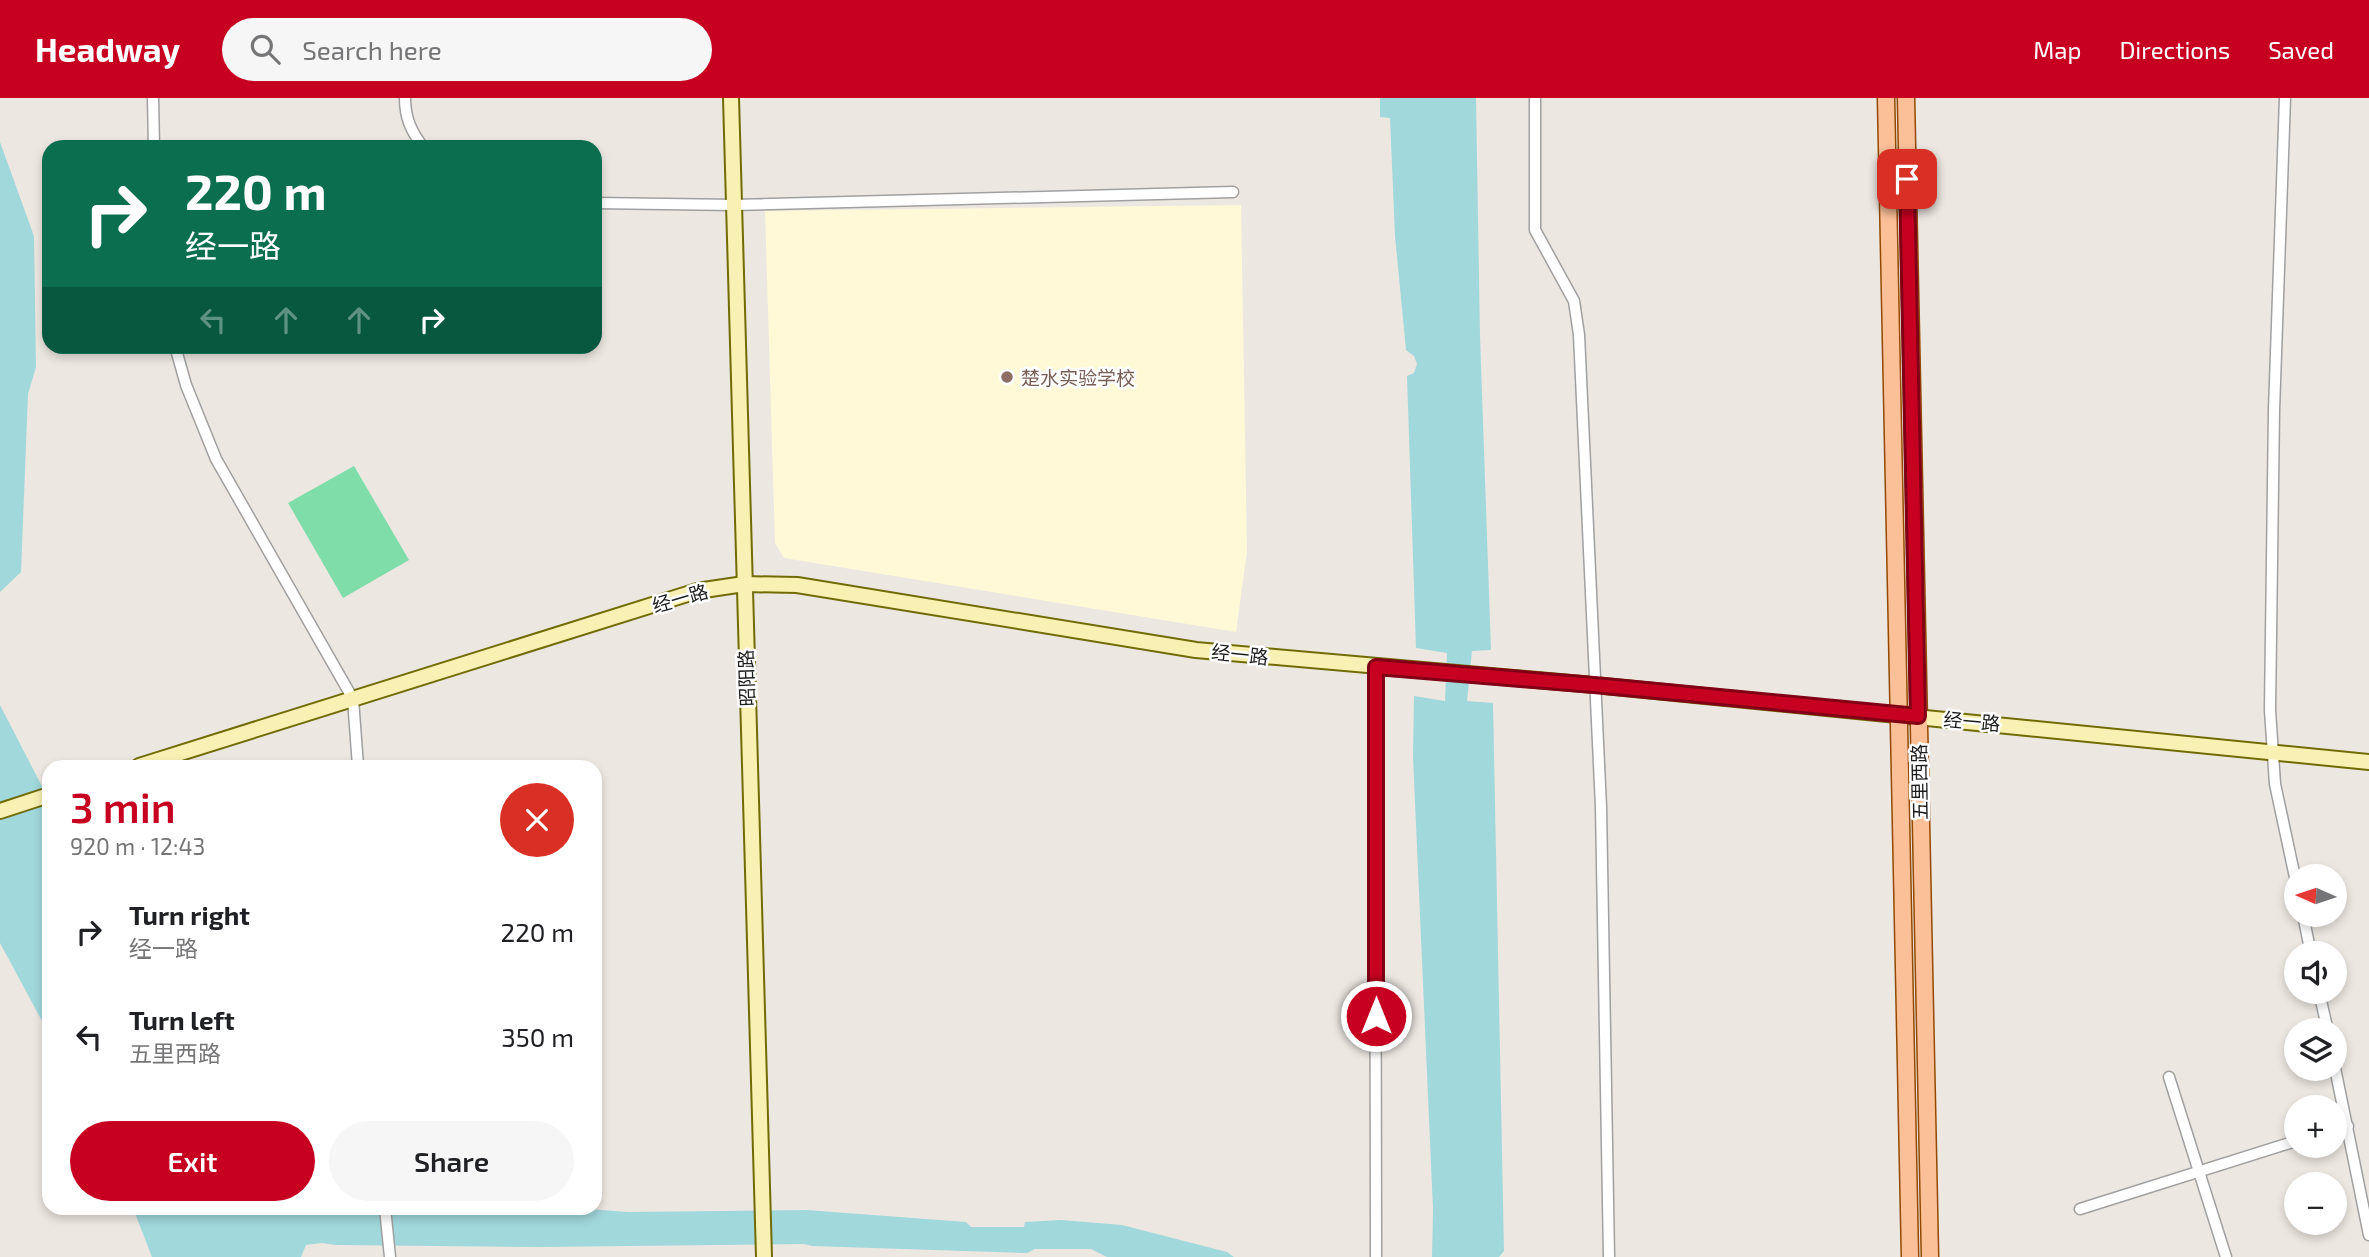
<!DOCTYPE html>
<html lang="en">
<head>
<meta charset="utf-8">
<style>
  :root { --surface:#fff; --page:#f6f6f6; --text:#202124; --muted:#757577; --accent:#c70021 }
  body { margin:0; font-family:"Exo 2","Noto Sans SC",sans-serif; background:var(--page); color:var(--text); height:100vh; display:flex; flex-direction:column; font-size:26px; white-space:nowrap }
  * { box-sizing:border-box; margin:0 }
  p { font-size:23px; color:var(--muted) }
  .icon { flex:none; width:38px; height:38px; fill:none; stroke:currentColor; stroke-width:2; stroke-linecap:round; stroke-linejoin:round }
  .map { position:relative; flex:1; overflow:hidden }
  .sheet { position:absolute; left:42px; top:662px; width:560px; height:455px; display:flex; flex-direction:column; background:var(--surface); border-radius:21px; box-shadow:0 4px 10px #0003 }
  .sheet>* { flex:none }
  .banner { position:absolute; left:42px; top:42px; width:560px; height:214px; border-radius:21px; box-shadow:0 4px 10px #0003; background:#0b6e4f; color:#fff; overflow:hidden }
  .needle { width:46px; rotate:273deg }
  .tools { position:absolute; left:2284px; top:766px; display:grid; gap:14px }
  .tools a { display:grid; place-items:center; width:63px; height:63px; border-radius:50%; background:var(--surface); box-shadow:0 4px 10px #0003; font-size:35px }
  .pin { position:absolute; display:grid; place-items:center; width:60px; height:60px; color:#fff; margin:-30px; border-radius:14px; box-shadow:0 4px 10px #0006 }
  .me { position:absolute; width:77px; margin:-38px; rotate:0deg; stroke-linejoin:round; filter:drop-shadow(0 0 5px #0008) }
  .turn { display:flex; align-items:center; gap:24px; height:147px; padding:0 28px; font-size:32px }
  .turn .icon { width:91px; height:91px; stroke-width:2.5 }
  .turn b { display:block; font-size:49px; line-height:60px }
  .lanes { display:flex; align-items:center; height:66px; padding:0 28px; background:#0003; justify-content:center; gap:35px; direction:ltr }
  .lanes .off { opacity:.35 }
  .round { display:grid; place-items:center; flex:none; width:74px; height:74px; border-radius:37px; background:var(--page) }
  .overview { display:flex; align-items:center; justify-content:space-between; height:119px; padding:0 28px }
  h1 { font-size:42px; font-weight:600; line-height:52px; color:var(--accent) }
  .cta { display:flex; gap:14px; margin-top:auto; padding:14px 28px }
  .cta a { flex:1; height:80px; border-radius:42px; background:var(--accent); color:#fff; font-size:28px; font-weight:600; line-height:80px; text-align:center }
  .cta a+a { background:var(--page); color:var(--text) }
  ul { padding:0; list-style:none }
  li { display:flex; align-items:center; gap:21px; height:105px; padding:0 28px }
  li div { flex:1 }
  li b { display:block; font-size:26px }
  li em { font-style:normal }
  header { display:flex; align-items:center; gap:42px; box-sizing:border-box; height:98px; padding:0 35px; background:var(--accent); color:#fff }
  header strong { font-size:33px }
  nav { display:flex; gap:38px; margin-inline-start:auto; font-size:24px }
  .search { width:490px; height:63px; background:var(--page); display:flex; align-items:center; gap:18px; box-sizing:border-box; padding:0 24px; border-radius:38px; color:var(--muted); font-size:26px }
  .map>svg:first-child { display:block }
  .education { fill:#fff9d8 }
  .pitch { fill:#7edda9 }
  .water { fill:#a1d8dc }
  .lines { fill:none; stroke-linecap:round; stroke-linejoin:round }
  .street-casing { stroke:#a0a0a0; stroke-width:13 }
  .secondary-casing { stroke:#716b04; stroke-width:18 }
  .primary-casing { stroke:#934a00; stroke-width:19 }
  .street { stroke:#fff; stroke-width:10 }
  .secondary { stroke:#f9f1b3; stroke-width:14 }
  .primary { stroke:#fcc098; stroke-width:16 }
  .route-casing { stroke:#810015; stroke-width:18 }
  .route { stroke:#c70021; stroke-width:12 }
  .education-dot { fill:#8d6e63; stroke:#fff; stroke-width:2.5 }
  .labels { text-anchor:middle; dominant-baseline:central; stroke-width:5; stroke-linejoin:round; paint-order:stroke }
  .education-label { font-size:19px; fill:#785e54; stroke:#fff; text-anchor:start }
  .street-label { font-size:19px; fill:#1c1c1c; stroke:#fff }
</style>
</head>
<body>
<header>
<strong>Headway</strong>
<div class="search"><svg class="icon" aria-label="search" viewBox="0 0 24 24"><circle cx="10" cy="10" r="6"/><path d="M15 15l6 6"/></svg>Search here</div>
<nav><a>Map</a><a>Directions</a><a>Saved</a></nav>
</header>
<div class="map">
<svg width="2369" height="1159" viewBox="0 0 2369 1159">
  <rect width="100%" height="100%" fill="#ede7e1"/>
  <!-- education -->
  <polygon class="education" points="1241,107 1247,454 1236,534 784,460 775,445 765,113"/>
  <!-- pitch -->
  <polygon class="pitch" points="354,368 409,462 343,500 288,405"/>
  <!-- water -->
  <g class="water">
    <polygon points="1380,0 1476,0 1480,238 1491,552 1472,553 1467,603 1493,605 1504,1153 1499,1159 1432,1159 1433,1111 1413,659 1414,598 1445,603 1447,555 1416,550 1407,278 1414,275 1417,266 1414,258 1406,252 1395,138 1390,20 1380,19"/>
    <polygon points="0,44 34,138 36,269 28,296 21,474 0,494"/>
    <polygon points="0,607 49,702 49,936 0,845"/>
    <polygon points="133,1110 280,1110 292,1113 315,1110 320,1116 495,1110 575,1110 628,1114 806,1112 966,1124 971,1129 1024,1129 1025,1124 1061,1122 1122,1127 1227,1154 1234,1159 1107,1159 1091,1151 1035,1151 1027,1155 812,1148 804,1146 538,1149 335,1147 322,1145 306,1147 301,1159 152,1159"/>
  </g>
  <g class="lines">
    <defs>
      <g id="street">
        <polyline points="153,0 154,49"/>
        <path d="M 405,0 C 405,20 411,33 423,49"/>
        <polyline points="1535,0 1535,132 1574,203 1579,237 1601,709 1609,1159"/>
        <polyline points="2285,0 2274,312 2270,612 2275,686 2296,784"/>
        <polyline points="595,105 734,107 1233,94"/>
        <polyline points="175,248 186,287 216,361 353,601 358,668"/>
        <polyline points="1375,569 1376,1159"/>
        <polyline points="2303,817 2311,856"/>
        <polyline points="2319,894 2328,933"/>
        <polyline points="2334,965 2369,1137"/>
        <polyline points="2169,979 2226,1159"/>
        <polyline points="2334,1032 2348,1028"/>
        <polyline points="385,1110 390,1159"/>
        <polyline points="2080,1111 2296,1043"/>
      </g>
      <g id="secondary">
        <polyline points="731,0 764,1159"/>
        <polyline points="139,668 697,493 744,486 797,487 1196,552 1594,587 2369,664"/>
        <polyline points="0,713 49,697"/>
      </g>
      <g id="primary">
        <polyline points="1886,0 1910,1159"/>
        <polyline points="1906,0 1930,1159"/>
      </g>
    </defs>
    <!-- street casing -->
    <use href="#street" class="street-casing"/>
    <!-- secondary casing -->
    <use href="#secondary" class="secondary-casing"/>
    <!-- primary casing -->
    <use href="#primary" class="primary-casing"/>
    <!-- street -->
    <use href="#street" class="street"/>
    <!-- secondary -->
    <use href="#secondary" class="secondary"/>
    <!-- primary -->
    <use href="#primary" class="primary"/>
  </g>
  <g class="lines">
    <defs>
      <polyline id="route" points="1376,918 1376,569 1594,587 1918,618 1907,81"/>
    </defs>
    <!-- route casing -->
    <use href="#route" class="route-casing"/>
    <!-- route -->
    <use href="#route" class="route"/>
  </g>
  <!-- markers -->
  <circle class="education-dot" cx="1007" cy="279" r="7"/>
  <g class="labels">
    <!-- education labels -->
    <g class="education-label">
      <text x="1021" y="279">楚水实验学校</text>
    </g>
    <!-- street labels -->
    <g class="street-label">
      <text transform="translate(680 500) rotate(-16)">经一路</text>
      <text transform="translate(1240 556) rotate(6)">经一路</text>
      <text transform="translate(746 580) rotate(-92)">昭阳路</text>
      <text transform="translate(1972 623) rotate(5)">经一路</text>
      <text transform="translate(1919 684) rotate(-91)">五里西路</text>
    </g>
  </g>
</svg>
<div class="tools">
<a><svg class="needle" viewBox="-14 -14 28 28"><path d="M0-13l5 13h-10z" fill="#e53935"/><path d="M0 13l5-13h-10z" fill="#757577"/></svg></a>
<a><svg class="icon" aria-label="sound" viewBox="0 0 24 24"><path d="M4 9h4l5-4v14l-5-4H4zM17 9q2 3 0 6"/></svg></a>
<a><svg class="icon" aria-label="layers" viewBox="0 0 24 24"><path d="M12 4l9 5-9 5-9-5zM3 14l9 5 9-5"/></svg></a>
<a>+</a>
<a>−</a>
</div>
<div class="pin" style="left:1907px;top:81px;background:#d93025"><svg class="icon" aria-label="arrive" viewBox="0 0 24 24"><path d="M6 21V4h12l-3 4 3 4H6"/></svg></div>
<svg class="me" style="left:1376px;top:918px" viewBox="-20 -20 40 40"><circle r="17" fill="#c70021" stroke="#fff" stroke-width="3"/><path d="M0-11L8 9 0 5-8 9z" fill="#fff"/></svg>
<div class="banner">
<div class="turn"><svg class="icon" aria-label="right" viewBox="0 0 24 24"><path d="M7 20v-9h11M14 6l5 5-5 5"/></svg><div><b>220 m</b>经一路</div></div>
<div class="lanes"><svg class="icon off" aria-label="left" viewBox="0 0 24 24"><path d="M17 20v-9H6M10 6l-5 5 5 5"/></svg><svg class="icon off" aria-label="ahead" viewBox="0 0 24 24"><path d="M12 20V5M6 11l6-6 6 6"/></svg><svg class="icon off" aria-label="ahead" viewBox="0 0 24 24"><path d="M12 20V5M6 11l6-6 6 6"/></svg><svg class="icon" aria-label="right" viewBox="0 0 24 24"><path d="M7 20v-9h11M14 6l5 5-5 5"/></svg></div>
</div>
<section class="sheet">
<div class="overview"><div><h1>3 min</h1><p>920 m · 12:43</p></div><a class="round" style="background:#d93025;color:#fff"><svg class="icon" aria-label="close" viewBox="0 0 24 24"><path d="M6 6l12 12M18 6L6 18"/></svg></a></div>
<ul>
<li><svg class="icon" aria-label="right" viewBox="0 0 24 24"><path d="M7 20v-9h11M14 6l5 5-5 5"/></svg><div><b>Turn right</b><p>经一路</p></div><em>220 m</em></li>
<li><svg class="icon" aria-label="left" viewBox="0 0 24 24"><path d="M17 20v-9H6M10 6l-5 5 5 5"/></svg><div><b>Turn left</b><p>五里西路</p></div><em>350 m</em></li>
</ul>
<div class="cta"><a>Exit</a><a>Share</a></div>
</section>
</div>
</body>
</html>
